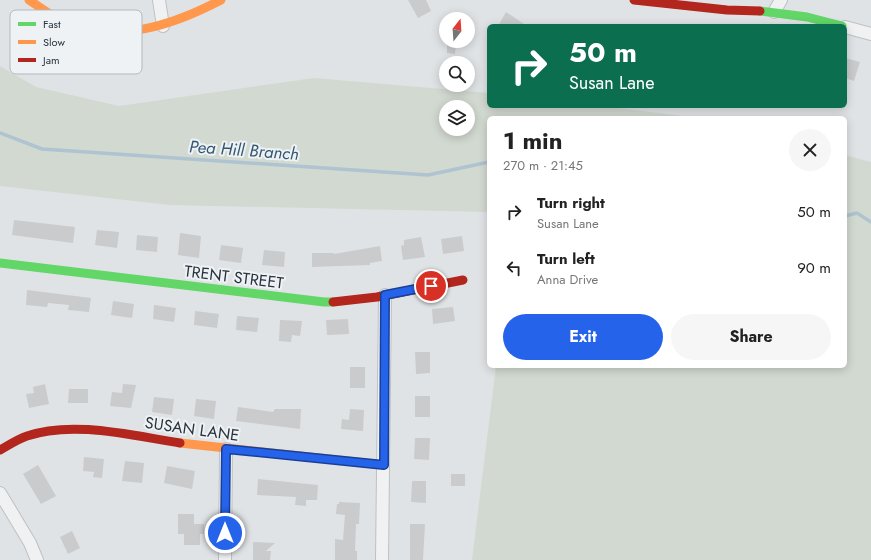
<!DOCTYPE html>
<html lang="en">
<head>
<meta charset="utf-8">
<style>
  :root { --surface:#fff; --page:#f6f6f6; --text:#222; --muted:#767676; --accent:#2563eb }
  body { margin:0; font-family:Jost,sans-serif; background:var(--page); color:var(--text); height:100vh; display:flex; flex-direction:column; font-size:15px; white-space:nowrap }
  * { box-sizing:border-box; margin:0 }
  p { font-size:13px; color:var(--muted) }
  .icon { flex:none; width:22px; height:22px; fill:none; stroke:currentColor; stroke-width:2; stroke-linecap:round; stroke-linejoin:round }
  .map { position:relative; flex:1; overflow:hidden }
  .sheet { position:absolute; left:487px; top:116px; width:360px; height:252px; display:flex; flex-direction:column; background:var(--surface); border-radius:6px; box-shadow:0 2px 10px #0003 }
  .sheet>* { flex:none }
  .hud { position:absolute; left:487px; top:24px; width:360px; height:84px; border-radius:6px; box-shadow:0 2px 10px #0003; background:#0b6e4f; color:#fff; overflow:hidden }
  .needle { width:26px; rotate:17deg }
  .buttons { position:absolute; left:439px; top:12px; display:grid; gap:8px }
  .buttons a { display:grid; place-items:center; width:36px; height:36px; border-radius:50%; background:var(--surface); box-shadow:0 2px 10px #0003; font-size:20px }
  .pin { position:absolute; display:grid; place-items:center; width:34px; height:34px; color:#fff; margin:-17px; border:2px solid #fff; border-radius:50%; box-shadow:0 1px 4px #0007 }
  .me { position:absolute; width:44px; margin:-22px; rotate:0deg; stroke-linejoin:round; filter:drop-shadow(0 0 3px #0008) }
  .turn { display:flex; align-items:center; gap:14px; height:84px; padding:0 16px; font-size:18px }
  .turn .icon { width:52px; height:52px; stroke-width:2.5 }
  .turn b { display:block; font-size:28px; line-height:34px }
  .round { display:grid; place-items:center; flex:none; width:42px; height:42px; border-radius:21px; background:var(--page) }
  .head { display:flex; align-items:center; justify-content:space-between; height:68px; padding:0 16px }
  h1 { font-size:24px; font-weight:700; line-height:30px }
  .primary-button { display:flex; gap:8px; margin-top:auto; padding:8px 16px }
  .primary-button a { flex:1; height:46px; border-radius:24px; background:var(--accent); color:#fff; font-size:16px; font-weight:700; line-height:46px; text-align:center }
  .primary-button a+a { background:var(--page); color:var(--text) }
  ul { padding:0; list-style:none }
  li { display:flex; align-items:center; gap:12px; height:56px; padding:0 16px }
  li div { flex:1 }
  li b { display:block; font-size:15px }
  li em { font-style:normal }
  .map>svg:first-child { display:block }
  .green { fill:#d2d9d0; fill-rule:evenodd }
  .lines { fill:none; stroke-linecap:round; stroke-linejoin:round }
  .stream { stroke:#afc3d0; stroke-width:3.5 }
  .building { fill:#c9cbcd }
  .street-casing { stroke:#bec1c3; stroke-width:14 }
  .street { stroke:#f0f1f2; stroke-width:12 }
  .fast { stroke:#63d668; stroke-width:9 }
  .slow { stroke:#ff974d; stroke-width:9 }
  .jam { stroke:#b3261e; stroke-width:9 }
  .route-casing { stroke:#184099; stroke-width:10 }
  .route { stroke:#2563eb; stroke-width:7 }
  .labels { text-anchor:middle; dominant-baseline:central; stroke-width:4; stroke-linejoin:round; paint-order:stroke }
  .street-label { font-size:16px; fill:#28333e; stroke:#eef2f5 }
  .water-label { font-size:17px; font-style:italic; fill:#335671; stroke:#eef2f5 }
  .key { fill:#eef2f5; stroke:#b3b9be; stroke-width:1 }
  .key-label { font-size:11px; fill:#28333e }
</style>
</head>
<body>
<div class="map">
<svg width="871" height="560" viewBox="0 0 871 560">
  <rect width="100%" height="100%" fill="#e0e3e5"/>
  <!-- green -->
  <g class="green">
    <path d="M 0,66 L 36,87 L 119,106 L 314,78 L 489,93 L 489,106 L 603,106 L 698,118 L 489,118 L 489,212 L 170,205 L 0,186 ZM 446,107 L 468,107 L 468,129 L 446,129 Z"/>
    <polygon points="845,155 871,162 871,560 472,560 496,366 845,366"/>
  </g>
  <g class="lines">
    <!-- stream -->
    <g class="stream">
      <polyline points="0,133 42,149 428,175 489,162"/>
      <polyline points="845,216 857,213 871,222"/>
    </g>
  </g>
  <!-- building -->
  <g class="building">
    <polygon points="408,0 426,0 431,11 418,18"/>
    <polygon points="506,12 527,26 498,26"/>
    <polygon points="447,41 456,41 455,54 447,53"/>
    <polygon points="845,58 860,62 854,81 845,78"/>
    <polygon points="14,220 75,227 73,243 12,235"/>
    <polygon points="97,230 119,232 117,248 95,245"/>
    <polygon points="180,233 201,236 199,258 178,255"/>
    <polygon points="137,235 158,237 157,252 136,250"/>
    <polygon points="462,236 464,251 443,254 441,239"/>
    <polygon points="421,237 425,257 403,260 401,246 404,245 404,240"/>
    <polygon points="221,245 243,248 241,263 219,260"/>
    <polygon points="380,246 382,261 370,263 370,265 312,267 312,253 334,253 334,254"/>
    <polygon points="264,250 285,252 284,267 262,265"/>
    <polygon points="27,290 91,298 89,312 68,310 69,305 48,303 47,307 26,305"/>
    <polygon points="113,301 134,304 132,318 111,315"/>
    <polygon points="154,305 176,308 174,322 153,319"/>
    <polygon points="453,307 455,321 433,324 432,309"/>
    <polygon points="195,311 219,314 217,328 194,325"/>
    <polygon points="237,316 259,318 257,332 236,330"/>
    <polygon points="348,319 349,334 327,335 326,320"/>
    <polygon points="280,320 302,321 300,336 292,335 291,342 279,341"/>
    <polygon points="415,352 430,352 430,373 416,374"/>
    <rect x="350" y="367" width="15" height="21"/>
    <polygon points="45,384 49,404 29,408 26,394 34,393 33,387"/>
    <polygon points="123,384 136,385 131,408 110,406 112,392 122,393"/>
    <polygon points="69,389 88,389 88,403 68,403"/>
    <rect x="415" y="396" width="15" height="21"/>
    <polygon points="154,397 174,399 172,415 152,412"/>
    <polygon points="196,399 216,401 214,419 194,416"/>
    <polygon points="238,407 273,412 275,409 301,409 300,429 236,421"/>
    <polygon points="350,409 364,410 363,431 341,429 342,419 349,420"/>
    <polygon points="415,438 430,438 429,460 414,459"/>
    <polygon points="84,457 104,459 102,478 93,477 94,472 83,471"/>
    <polygon points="125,461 144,463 142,483 122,481"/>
    <polygon points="38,465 56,496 41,504 23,474"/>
    <polygon points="167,466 195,471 192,489 164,483"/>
    <rect x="451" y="474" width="14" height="12"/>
    <polygon points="258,479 318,485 317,500 306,500 306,506 295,505 296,497 257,495"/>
    <polygon points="412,481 426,481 426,503 411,502"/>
    <polygon points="339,502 360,503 359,524 356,524 355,551 357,551 357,560 335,560 335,539 343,540 345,515 336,514 337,504 339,504"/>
    <polygon points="178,514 194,514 194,524 204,524 204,534 200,534 200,545 184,545 184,534 178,534"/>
    <polygon points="410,524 425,524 423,560 410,560"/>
    <polygon points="72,531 80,548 68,554 60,537"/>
    <polygon points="253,542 275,543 266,551 271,551 270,560 253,560"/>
  </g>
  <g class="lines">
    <defs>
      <g id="street">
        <polyline points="159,0 163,26"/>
        <polyline points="774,12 781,0"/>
        <polyline points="845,27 871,34"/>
        <polyline points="0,493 30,543 37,560"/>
        <polyline points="225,560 226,449"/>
        <polyline points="382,560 385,295"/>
      </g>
    </defs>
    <!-- street casing -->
    <use href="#street" class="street-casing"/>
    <!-- street -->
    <use href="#street" class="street"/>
    <!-- fast -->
    <g class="fast">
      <polyline points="760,11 807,17 842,26"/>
      <polyline points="0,263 324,302 333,302"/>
    </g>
    <!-- slow -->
    <g class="slow">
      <path d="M 29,0 C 40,7 51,16 63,21 C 118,44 171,26 221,0"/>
      <polyline points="180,443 384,465"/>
    </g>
    <!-- jam -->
    <g class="jam">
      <polyline points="634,0 727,10 760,11"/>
      <polyline points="333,302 377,297 463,280"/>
      <path d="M 0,450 C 9,445 18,439 27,436 C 73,420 133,436 180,443"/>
    </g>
  </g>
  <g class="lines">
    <defs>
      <polyline id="route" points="225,533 226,449 384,465 385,295 431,286"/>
    </defs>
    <!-- route casing -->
    <use href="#route" class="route-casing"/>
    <!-- route -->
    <use href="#route" class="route"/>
  </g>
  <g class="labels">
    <!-- street labels -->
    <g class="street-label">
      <text transform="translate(234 277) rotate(7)">TRENT STREET</text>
      <text transform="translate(192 429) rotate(8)">SUSAN LANE</text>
    </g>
    <!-- water labels -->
    <g class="water-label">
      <text transform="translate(244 150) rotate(4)">Pea Hill Branch</text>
    </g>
  </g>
  <!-- legend -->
  <rect x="10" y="10" width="132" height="64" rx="6" class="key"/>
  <rect x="18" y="22" width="18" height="4" fill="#63d668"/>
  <rect x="18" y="40" width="18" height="4" fill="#ff974d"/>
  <rect x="18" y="58" width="18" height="4" fill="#b3261e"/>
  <g class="key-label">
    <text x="43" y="28">Fast</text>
    <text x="43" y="46">Slow</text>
    <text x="43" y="64">Jam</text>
  </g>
</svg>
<div class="buttons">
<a><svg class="needle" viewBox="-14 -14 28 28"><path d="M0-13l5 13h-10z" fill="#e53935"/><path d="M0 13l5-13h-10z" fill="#767676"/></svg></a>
<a><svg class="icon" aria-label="search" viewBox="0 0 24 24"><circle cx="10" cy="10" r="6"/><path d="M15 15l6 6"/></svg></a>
<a><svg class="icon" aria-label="layers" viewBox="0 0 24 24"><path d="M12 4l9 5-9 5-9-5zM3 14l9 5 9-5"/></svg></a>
</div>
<div class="pin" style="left:431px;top:286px;background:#d93025"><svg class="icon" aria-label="arrive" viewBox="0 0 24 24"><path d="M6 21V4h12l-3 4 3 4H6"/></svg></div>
<svg class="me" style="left:225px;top:533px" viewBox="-20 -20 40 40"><circle r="17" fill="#2563eb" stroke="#fff" stroke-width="3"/><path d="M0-11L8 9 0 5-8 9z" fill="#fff"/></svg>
<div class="hud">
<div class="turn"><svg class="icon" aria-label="right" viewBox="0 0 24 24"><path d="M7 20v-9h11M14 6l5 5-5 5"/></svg><div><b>50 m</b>Susan Lane</div></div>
</div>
<section class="sheet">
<div class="head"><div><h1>1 min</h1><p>270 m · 21:45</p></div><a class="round"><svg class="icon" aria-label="close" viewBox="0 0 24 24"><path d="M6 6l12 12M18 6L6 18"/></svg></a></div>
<ul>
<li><svg class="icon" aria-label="right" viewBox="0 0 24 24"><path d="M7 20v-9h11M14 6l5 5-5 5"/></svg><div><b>Turn right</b><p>Susan Lane</p></div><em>50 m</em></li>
<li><svg class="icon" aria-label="left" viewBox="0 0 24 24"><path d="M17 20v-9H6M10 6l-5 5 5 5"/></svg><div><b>Turn left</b><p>Anna Drive</p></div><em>90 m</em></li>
</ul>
<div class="primary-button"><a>Exit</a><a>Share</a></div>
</section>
</div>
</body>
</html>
